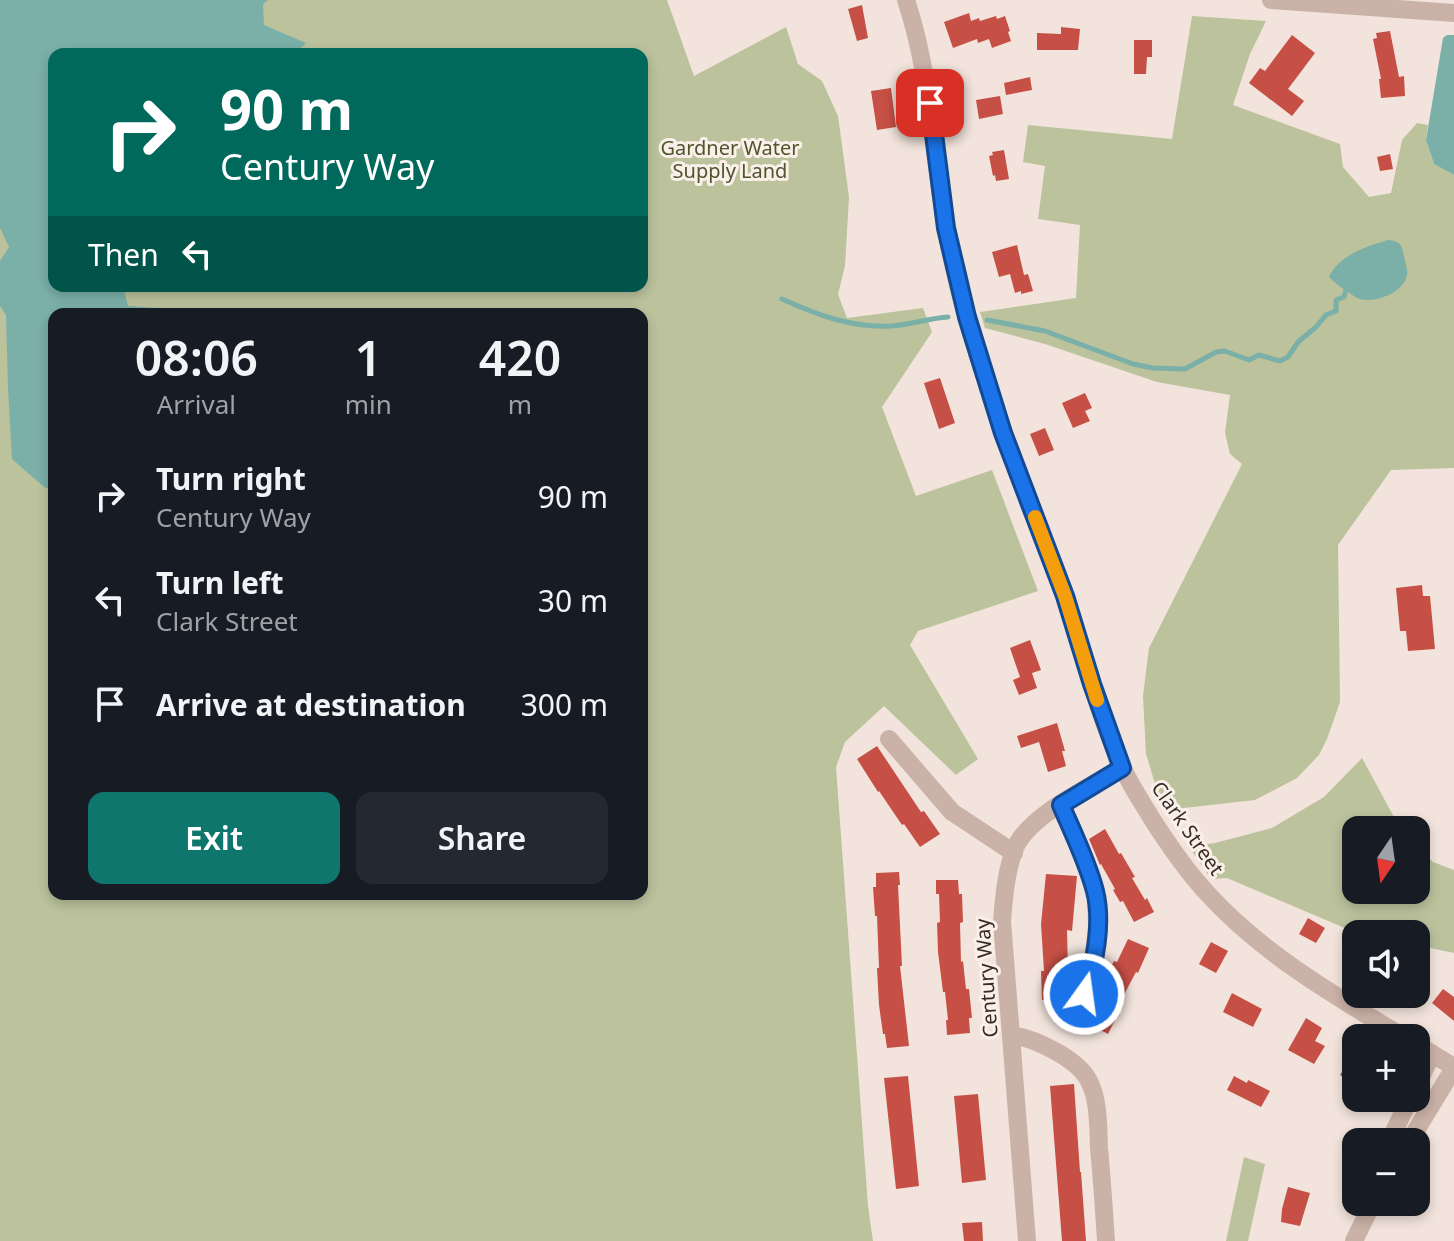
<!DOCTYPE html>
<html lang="en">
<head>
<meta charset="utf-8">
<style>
  :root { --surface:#171b24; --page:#242831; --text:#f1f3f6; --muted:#9ea1a6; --accent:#0f766e }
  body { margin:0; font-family:"Noto Sans",sans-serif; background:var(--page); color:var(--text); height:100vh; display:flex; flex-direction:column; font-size:30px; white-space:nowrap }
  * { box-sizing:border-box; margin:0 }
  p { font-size:26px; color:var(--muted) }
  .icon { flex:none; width:44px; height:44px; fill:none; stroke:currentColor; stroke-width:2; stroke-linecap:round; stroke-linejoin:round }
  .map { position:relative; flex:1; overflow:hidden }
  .panel { position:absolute; left:48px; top:308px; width:600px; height:592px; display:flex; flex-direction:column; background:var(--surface); border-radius:16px; box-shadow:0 4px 12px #0003 }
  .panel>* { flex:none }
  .top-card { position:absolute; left:48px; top:48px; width:600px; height:244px; border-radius:16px; box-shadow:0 4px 12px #0003; background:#00695c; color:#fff; overflow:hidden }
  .needle { width:52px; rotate:193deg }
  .fabs { position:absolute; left:1342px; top:816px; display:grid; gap:16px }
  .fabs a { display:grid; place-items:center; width:88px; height:88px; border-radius:16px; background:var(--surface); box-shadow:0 4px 12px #0003; font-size:40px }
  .pin { position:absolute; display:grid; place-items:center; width:68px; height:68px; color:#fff; margin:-34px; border-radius:16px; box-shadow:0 4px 12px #0006 }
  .me { position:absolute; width:88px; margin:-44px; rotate:14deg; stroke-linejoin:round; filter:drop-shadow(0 0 6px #0008) }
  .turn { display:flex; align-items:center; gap:28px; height:168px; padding:0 40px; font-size:36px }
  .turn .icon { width:104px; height:104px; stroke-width:2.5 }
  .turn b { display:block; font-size:56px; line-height:68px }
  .then { display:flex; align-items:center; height:76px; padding:0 40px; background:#0003; gap:16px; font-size:30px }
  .eta { display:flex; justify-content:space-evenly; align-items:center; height:136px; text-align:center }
  .eta b { font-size:48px; font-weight:600; line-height:56px }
  .cta { display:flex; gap:16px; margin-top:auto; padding:16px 40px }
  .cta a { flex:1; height:92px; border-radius:16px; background:var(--accent); color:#fff; font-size:32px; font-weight:600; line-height:92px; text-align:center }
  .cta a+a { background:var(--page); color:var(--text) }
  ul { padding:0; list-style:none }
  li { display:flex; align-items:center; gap:24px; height:104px; padding:0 40px }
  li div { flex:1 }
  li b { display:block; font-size:30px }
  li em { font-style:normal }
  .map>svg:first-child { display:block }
  .green { fill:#bbc29c; fill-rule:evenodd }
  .water { fill:#7bb0a9 }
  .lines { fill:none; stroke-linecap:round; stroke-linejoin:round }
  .stream { stroke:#7bb0a9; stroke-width:5 }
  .building { fill:#c75046 }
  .minor { stroke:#cbb2a8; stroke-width:18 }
  .route-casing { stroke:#114b97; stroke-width:20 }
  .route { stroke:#1a73e8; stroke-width:14 }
  .slow { stroke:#f59e0b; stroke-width:14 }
  .labels { text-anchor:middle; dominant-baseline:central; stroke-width:6; stroke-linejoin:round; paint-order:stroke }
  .park-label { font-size:20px; fill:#4d562c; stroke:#faefe9 }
  .street-label { font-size:20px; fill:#372b28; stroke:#faefe9 }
</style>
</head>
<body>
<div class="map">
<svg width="1454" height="1241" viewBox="0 0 1454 1241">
  <rect width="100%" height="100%" fill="#f2e4dc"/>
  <!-- green -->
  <g class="green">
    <path d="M 0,0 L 667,0 L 694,76 L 786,27 L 798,64 L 822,81 L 838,116 L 849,197 L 845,266 L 838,294 L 847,318 L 923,308 L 932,332 L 882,407 L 916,496 L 992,470 L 1038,591 L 918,631 L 910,645 L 978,759 L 956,775 L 884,706 L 845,742 L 836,767 L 868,1206 L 873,1241 L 0,1241 ZM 54,54 L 642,54 L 642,286 L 54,286 ZM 54,314 L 642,314 L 642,894 L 54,894 Z"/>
    <polygon points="1192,16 1266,21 1250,54 1233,105 1340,144 1343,167 1369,197 1391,193 1402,140 1417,123 1428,125 1426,140 1434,164 1454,175 1454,468 1391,470 1338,545 1340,702 1327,739 1319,755 1297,778 1255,800 1166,810 1157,790 1146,754 1143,696 1149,648 1242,464 1230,454 1225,433 1230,395 1157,382 1045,344 985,328 980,312 1076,298 1080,225 1038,219 1045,166 1023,162 1028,125 1172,139"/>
    <polygon points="1362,758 1401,830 1356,830 1356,890 1416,890 1416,847 1433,862 1454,870 1454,953 1416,945 1416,934 1365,934 1354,932 1227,878 1211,879 1189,847 1215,843 1272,828 1324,797"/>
    <polygon points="1244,1157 1265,1164 1248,1241 1226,1241"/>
  </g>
  <!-- water -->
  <g class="water">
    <polygon points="0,0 268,0 263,4 264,25 306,43 295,54 271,54 253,50 252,54 54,54 54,286 123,286 128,306 171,309 172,314 54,314 54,490 44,487 12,459 8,389 6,315 0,306 0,261 9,247 0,228"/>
    <polygon points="1447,35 1454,35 1454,175 1434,164 1426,140 1443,38"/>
    <path d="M 1388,240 C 1400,241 1402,245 1404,256 C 1405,262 1408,269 1407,275 C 1404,293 1375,303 1360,299 C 1354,297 1333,282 1329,277 C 1339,255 1367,246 1388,240 Z"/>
  </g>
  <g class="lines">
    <!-- stream -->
    <g class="stream">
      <path d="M 782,299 C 817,315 852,328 891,326 C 910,325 929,318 948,317"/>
      <polyline points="987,320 1045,331 1133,364 1153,368 1185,369 1216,352 1225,351 1249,360 1259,355 1280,361 1288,357 1298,342 1316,327 1326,315 1336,311 1336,300 1344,297 1347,285"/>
    </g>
  </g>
  <!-- building -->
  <g class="building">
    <polygon points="862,5 868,38 857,41 848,9"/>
    <polygon points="969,13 971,21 979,18 980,21 996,16 997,19 1005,16 1010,31 1008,32 1011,41 992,48 989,39 978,43 977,39 953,48 944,22"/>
    <polygon points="1061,27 1080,29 1078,50 1037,50 1037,33 1061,34"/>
    <polygon points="1390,31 1399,77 1404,76 1405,96 1381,98 1379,79 1381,79 1373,39 1377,38 1376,33"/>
    <polygon points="1292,35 1315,53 1288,89 1304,101 1292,116 1249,83 1260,68 1265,71"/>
    <polygon points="1134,40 1152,40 1152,57 1147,57 1146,74 1134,74"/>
    <polygon points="1030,77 1032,90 1006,95 1004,83"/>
    <polygon points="891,88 896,127 877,130 871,91"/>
    <polygon points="1000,96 1003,114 979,119 976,100"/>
    <polygon points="1004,150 1009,179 996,181 995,175 993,176 989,156 993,155 992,152"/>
    <polygon points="1390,154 1393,169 1380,171 1377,157"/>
    <polygon points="1017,245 1024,275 1028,274 1033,291 1021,294 1021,291 1015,293 1010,274 999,277 992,252"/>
    <polygon points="940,378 955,423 939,429 924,383"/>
    <polygon points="1085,393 1092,408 1085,411 1090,421 1073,428 1062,403"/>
    <polygon points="1045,428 1054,450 1039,456 1030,434"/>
    <polygon points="1422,585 1423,596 1430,596 1435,649 1408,651 1406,631 1400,631 1396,588"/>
    <polygon points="1030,640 1041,670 1032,673 1037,688 1019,695 1013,680 1020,677 1010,648"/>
    <polygon points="1057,723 1065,751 1062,751 1066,766 1048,772 1039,742 1021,748 1017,736"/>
    <polygon points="877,746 921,812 924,811 940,834 920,847 904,824 902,825 879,791 878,792 857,759"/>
    <polygon points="1105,829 1119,854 1121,853 1135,877 1132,878 1145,900 1147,898 1154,912 1134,922 1123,901 1120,902 1113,890 1115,889 1101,864 1100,865 1089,839"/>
    <polygon points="899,872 900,885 898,885 902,966 900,966 909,1046 887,1048 885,1034 883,1034 879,1005 877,968 879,968 877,916 875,916 873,887 876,887 876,873"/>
    <polygon points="1046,874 1077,876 1072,931 1067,930 1068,971 1065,971 1066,999 1042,1000 1041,971 1044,971 1041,924"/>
    <polygon points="936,880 958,880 959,894 962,894 963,922 960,923 961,962 963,961 966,989 969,989 972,1018 969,1018 970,1033 947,1035 946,1020 948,1020 945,992 943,992 938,952 937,923 940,922 939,894 936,894"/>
    <polygon points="1308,918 1325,928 1316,943 1299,934"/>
    <polygon points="1128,939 1149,948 1138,973 1136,972 1118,1006 1121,1008 1108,1034 1089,1024 1101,1000 1097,998 1107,975 1114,961 1117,962"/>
    <polygon points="1211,942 1228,951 1216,973 1199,964"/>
    <polygon points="1443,989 1454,997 1454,1021 1432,1003"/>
    <polygon points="1232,993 1262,1009 1253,1027 1223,1012"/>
    <polygon points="1306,1018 1322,1028 1315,1041 1325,1046 1314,1064 1288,1050"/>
    <polygon points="1356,1048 1356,1085 1340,1075"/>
    <polygon points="908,1076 919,1186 896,1189 884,1078"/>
    <polygon points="1234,1076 1247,1083 1248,1080 1270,1091 1261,1107 1227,1090"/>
    <polygon points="1074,1084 1080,1172 1081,1172 1086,1241 1062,1241 1050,1086"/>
    <polygon points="978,1094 986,1180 962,1183 954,1096"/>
    <polygon points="1288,1187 1310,1193 1300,1226 1281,1222 1282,1209"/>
    <polygon points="982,1222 983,1241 964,1241 962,1223"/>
  </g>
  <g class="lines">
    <!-- minor -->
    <g class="minor">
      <path d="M 906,0 C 933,81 933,167 950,250 C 973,360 1016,466 1056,572 C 1080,636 1093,704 1122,766 C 1130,785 1142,802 1152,819 C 1168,844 1185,869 1206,892 C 1261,953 1335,996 1405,1038"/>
      <polyline points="1271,0 1454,13"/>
      <polyline points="889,739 952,812 1014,853"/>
      <polyline points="1061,805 1086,862 1096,894 1097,926 1092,973 1076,1016"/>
      <path d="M 1011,1035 C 1035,1038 1078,1059 1089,1081 C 1099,1100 1098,1127 1099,1148 C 1102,1179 1104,1210 1106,1241"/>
      <polyline points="1416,1044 1454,1067"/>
      <polyline points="1416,1087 1432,1054"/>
      <polyline points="1389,1142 1410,1098"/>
      <polyline points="1409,1142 1454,1068"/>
      <path d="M 1027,1241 L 1002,921 C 1004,897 1006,871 1015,848 C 1029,815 1091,786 1122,768"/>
      <polyline points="1354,1241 1373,1202"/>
    </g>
  </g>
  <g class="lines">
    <defs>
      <path id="route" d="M 930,103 L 946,228 L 967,317 L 1003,433 L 1065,596 L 1092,684 L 1122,768 L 1061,805 C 1073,833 1087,861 1095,891 C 1103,923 1095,964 1084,994"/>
    </defs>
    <!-- route casing -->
    <use href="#route" class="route-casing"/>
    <!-- route -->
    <use href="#route" class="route"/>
    <!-- slow -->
    <polyline class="slow" points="1035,517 1065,596 1097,700"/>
  </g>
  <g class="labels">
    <!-- park labels -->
    <g class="park-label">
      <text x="730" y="147">Gardner Water<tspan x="730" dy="23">Supply Land</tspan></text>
    </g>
    <!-- street labels -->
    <g class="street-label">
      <text transform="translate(1188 828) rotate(55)">Clark Street</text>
      <text transform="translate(986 978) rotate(-94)">Century Way</text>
    </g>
  </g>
</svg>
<div class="fabs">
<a><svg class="needle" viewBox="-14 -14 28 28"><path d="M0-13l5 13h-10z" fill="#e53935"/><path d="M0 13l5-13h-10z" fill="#9ea1a6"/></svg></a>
<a><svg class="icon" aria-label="sound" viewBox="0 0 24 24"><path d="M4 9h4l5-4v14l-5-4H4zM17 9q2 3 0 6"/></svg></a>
<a>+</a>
<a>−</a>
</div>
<div class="pin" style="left:930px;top:103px;background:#d93025"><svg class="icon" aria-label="arrive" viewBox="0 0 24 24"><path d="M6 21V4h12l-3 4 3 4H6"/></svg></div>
<svg class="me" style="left:1084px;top:994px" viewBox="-20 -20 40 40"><circle r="17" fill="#1a73e8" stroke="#fff" stroke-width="3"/><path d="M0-11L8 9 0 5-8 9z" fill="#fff"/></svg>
<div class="top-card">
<div class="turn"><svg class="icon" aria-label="right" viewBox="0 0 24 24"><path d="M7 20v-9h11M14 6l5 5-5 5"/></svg><div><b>90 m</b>Century Way</div></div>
<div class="then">Then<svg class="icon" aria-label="left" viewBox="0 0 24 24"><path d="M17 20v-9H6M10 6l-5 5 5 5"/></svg></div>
</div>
<section class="panel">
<div class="eta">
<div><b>08:06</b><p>Arrival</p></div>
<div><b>1</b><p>min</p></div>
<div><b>420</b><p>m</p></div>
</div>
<ul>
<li><svg class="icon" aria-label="right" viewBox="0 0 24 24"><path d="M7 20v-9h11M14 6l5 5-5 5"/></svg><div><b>Turn right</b><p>Century Way</p></div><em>90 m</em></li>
<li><svg class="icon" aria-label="left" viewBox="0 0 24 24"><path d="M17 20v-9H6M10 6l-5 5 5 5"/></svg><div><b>Turn left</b><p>Clark Street</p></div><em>30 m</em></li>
<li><svg class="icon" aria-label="arrive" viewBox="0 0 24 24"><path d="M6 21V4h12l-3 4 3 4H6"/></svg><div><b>Arrive at destination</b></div><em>300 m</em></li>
</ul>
<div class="cta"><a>Exit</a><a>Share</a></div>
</section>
</div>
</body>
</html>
